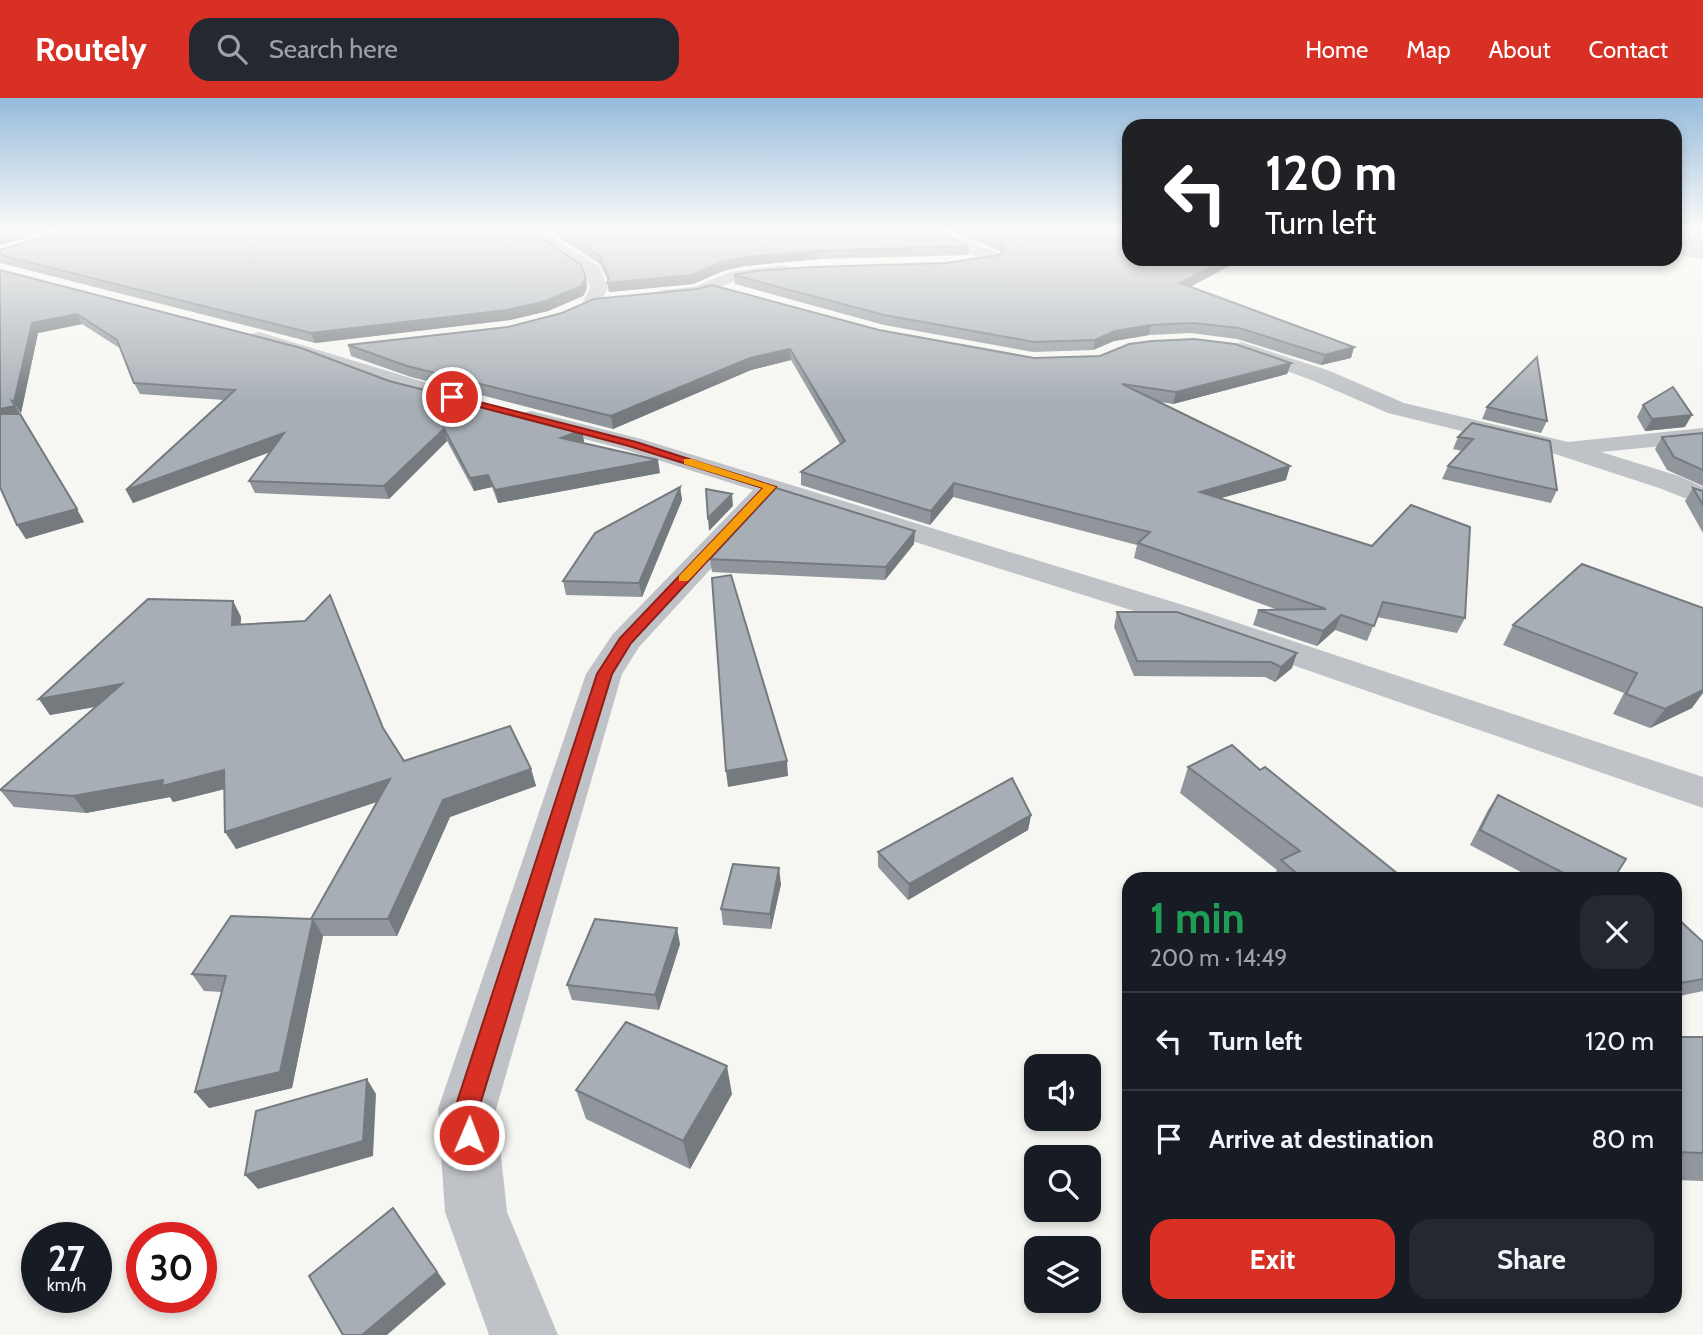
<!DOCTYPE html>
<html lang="en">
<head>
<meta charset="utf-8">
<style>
  :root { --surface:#171b24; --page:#242831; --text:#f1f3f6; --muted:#9ea1a6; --line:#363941; --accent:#d93025 }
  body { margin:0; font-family:Cabin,sans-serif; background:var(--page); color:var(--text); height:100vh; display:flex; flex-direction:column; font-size:26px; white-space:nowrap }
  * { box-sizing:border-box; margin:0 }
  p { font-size:23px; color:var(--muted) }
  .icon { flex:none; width:38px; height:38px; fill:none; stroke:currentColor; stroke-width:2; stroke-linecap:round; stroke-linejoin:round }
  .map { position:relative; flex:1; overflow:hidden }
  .drawer { position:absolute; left:1122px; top:774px; width:560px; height:441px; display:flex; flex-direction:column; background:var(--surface); border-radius:21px; box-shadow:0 4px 10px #0003 }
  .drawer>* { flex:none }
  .hud { position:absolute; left:1122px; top:21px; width:560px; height:147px; border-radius:21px; box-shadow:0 4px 10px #0003; background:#202124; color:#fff; overflow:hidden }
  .fabs { position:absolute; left:1024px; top:956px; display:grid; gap:14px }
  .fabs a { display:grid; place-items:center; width:77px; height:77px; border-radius:14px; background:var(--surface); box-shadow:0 4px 10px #0003; font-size:35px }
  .speed { position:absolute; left:21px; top:1124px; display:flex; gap:14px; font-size:35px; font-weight:700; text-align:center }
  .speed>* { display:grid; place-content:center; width:91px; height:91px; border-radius:50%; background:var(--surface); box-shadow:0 4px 10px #0003; line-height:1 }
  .speed small { font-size:18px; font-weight:400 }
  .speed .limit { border:10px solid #d22; background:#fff; color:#111 }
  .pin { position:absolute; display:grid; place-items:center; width:60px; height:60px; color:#fff; margin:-30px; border:4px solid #fff; border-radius:50%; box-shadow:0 2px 7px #0007 }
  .me { position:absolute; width:77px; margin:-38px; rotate:1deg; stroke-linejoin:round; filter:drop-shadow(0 0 5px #0008) }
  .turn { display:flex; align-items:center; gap:24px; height:147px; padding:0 28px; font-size:32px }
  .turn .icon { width:91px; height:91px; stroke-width:2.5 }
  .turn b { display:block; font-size:49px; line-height:60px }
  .round { display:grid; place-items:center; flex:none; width:74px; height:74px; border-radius:21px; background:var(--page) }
  .summary { display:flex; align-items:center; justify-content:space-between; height:119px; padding:0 28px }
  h1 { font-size:42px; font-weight:700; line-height:52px; color:#1e9e55 }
  .action { display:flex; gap:14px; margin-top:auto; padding:14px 28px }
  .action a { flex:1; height:80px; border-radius:21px; background:var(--accent); color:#fff; font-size:28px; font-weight:700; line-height:80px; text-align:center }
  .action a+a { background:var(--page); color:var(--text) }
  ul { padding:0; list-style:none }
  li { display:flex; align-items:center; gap:21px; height:98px; padding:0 28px; border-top:2px solid var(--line) }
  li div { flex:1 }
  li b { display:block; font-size:26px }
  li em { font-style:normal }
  header { display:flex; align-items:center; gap:42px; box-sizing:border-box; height:98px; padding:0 35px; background:var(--accent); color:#fff }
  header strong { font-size:33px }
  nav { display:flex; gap:38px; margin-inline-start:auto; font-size:24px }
  .search { width:490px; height:63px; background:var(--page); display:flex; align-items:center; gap:18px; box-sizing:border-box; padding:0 24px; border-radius:21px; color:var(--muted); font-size:26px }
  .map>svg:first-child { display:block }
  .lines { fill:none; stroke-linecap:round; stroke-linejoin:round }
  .river { fill:#b9c3c8; fill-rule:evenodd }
  .minor { fill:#bfc2c6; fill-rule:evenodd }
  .wall { fill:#90969c }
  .shaded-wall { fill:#757a7f }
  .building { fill:#a7aeb5; stroke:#757a7f; stroke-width:2 }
  .route { fill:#d93025; stroke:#8d1f18; stroke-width:2 }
  .slow { fill:#f59e0b }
</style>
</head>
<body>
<header>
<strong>Routely</strong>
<div class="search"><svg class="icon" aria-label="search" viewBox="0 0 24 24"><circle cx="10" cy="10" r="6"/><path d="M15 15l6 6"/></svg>Search here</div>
<nav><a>Home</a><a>Map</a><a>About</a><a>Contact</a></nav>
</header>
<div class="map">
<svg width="1703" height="1237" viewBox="0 0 1703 1237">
  <rect width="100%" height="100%" fill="#f6f6f2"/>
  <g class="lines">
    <!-- river -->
    <polygon class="river" points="1675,132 1703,137 1703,161 1675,156"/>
    <!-- minor -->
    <g class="minor">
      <polygon points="533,132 549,132 560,144 599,168 608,190 598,208 586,208 583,204 590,190 585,174 550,150"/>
      <polygon points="916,132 938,132 999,155 1001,158 998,163 986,163"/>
      <path d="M 785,167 L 793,172 L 791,176 C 773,180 754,178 736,183 C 719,188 670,215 654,197 L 663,192 L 694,189 L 730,174 Z"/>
      <polygon points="259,234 457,294 460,299 457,304 441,304 252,244 249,240 252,236"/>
      <polygon points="1241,244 1330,273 1404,305 1568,344 1703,330 1703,344 1601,354 1679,378 1703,389 1703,407 1659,390 1552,355 1388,315 1314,283 1234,254 1231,250 1234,246"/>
      <polygon points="531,313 641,341 1196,511 1703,679 1703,710 1172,525 776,400 639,549 622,576 496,1011 507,1114 558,1237 489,1237 445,1114 438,1011 586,576 613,536 753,392 623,351 523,325 519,320 523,315"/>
    </g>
  </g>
  <!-- wall -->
  <g class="wall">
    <polygon points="553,132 932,132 969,148 969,157 818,161 745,168 723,173 693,186 609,194 608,183 600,166 562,142"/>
    <polygon points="946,132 1129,132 1129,161 1231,167 1190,189 1354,249 1351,260 1321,267 1237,241 1191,235 1149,237 1114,243 1093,252 1033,254 884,227 735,186 734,177 946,165 999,157 1001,155 1000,153"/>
    <polygon points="1691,132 1703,132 1703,137 1690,135"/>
    <polygon points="0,152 586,180 587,190 583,198 548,213 510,222 315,245 0,165"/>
    <polygon points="0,172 389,283 582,332 584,344 582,345 660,375 498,405 492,389 474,393 447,343 389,401 255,395 249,383 270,354 133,405 126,392 224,302 140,296 134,285 121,251 82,226 38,235 21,315 19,314 84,424 26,441 17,427"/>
    <polygon points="879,232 1034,260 1291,265 1287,276 1173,306 1160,304 1286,382 1221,400 1465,520 1457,535 1377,519 1367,543 1335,532 1317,548 1253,527 1258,512 1278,512 1134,460 1137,447 953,399 930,427 801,387 801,374 840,346 791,262 751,272 613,331 411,279 351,258 348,247"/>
    <polygon points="1643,307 1685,329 1645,333 1637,319"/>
    <polygon points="1487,309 1547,323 1541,335 1482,321"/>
    <polygon points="1472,325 1557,392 1551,405 1442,381 1448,368 1462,353 1453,351 1458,339"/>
    <polygon points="1703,335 1703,388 1667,372 1655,351 1662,339"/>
    <polygon points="680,389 682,402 642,499 566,497 563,483"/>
    <polygon points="1693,390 1703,393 1703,435 1685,403"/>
    <polygon points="914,446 885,482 712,474 710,461"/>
    <polygon points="1582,466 1692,610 1650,630 1613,616 1624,595 1503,547 1513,527"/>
    <polygon points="233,503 241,519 240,527 384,632 404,663 531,671 536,688 450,719 397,838 323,838 292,990 209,1010 195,994 222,894 204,893 192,876 311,821 377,704 236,751 224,691 173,704 170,699 86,715 14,709 0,692 95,609 50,617 39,601"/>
    <polygon points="1117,514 1292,570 1275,584 1265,579 1134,578 1114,529"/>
    <polygon points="1188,669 1260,672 1403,780 1273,780 1277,772 1180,695"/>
    <polygon points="1498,697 1614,780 1532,780 1470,747 1488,712"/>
    <polygon points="1031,717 1028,732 908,802 878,769 878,754"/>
    <polygon points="781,786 771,831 723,827 721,811"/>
    <polygon points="1675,818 1703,844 1703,893 1675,899"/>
    <polygon points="680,846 659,912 572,902 567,887"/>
    <polygon points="1675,939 1703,939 1703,1083 1675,1082"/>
    <polygon points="576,992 732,996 690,1071 586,1021"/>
  </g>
  <!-- shaded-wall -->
  <g class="shaded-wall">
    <polygon points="18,132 53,132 0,147 0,137"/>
    <polygon points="818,153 818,161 745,168 723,173 693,186 609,194 607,185 744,159"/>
    <polygon points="1227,161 1233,161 1231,167 1178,195 1180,185"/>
    <polygon points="586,180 587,190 583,198 548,213 510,222 315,245 311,235"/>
    <polygon points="77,216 82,226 38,235 21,315 14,304 32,225"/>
    <polygon points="1151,227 1149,237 1114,243 1093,252 1095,242 1115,233"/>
    <polygon points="1354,249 1351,260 1321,267 1325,257"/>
    <polygon points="790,251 791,262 751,272 613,331 611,318 750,260"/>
    <polygon points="1291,265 1287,276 1173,306 1176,294"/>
    <polygon points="15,308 22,320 0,325 0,311"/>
    <polygon points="1692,317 1685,329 1645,333 1652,321"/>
    <polygon points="444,331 447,343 389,401 384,388"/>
    <polygon points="582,332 584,344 564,353 561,340"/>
    <polygon points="284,335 289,347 133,405 126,392"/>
    <polygon points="658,362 660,375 498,405 495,392"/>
    <polygon points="1290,368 1286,382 1196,407 1200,394"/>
    <polygon points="488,377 492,389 474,393 470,380"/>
    <polygon points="954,385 953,399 930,427 931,413"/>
    <polygon points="680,389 682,402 642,499 639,485"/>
    <polygon points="732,396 733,408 709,433 708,420"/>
    <polygon points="77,411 84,424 26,441 17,427"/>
    <polygon points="915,433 914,446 885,482 886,469"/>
    <polygon points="233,503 241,519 240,543 232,527"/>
    <polygon points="1341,517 1335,532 1317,548 1323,533"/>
    <polygon points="1297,555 1292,570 1275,584 1281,569"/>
    <polygon points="122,586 132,602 50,617 39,601"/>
    <polygon points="1703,592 1703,595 1692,610 1650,630 1665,611"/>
    <polygon points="787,663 788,678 728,689 726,673"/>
    <polygon points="531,671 536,688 450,719 397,838 388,821 443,702"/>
    <polygon points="224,672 233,689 173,704 170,699 86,715 73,698"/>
    <polygon points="390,681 397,697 236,751 225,734"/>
    <polygon points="1031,717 1028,732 908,802 909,786"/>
    <polygon points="779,770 781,786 771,831 770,816"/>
    <polygon points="313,821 323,838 292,990 209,1010 195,994"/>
    <polygon points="677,830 680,846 659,912 655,897"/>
    <polygon points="727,968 732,996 690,1071 683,1043"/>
    <polygon points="367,981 376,996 373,1058 258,1091 245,1077"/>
    <polygon points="393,1110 446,1186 387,1237 362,1237"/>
  </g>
  <!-- building -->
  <g class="building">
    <polygon points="0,132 18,132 0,137"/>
    <polygon points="65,132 536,132 546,143 581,167 586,180 581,188 546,203 507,212 311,235 0,157 0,152"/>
    <polygon points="559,132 932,132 969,148 818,153 744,159 722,164 692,177 607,185 609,180 599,157"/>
    <polygon points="969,132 1129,132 1129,161 1227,161 1180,185 1354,249 1325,257 1239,230 1193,225 1151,227 1115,233 1095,242 1034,244 884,217 734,177 755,173 812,169 946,165 999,157 1004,151 1001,144"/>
    <polygon points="0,172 301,250 389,283 582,332 561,340 658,362 495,392 488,377 470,380 444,331 384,388 249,383 284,335 126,392 235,292 134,285 117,242 77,216 32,225 14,304 12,303 15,308 0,311"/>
    <polygon points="712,187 879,232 1034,260 1100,258 1129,246 1152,243 1194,241 1235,246 1291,265 1176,294 1122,286 1290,368 1200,394 1372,448 1411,407 1470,429 1465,520 1383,504 1374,528 1341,517 1323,533 1258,512 1326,511 1138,445 1150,434 954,385 931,413 801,374 845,343 790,251 750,260 611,318 407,268 348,247 508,229 562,215 594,201 697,191"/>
    <polygon points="1537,259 1547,323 1487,309"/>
    <polygon points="1673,289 1692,317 1652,321 1643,307"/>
    <polygon points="0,316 20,316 77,411 17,427 0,389"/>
    <polygon points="1472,325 1550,343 1557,392 1448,368 1473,341 1458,339"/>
    <polygon points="1703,335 1703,372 1674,359 1662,339"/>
    <polygon points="680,389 639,485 563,483 595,435"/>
    <polygon points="776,390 915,433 886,469 710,461"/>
    <polygon points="1693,390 1703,393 1703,407"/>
    <polygon points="706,391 732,396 708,420"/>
    <polygon points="1582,466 1703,510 1703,592 1665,611 1626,596 1637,575 1513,527"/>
    <polygon points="731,477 787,663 726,673 712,480"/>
    <polygon points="330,497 383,630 404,663 510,628 531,671 443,702 388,821 313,821 280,974 195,994 226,878 192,876 231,818 311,821 390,681 225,734 224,672 162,688 163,682 73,698 0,692 122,586 39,601 148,501 233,503 232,527 305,523"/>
    <polygon points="1117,514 1177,514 1297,555 1281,569 1271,564 1137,563"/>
    <polygon points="1232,647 1260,672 1265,669 1403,780 1302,780 1281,762 1300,753 1188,669"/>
    <polygon points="1012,680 1031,717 909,786 878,754"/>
    <polygon points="1498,697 1626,761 1614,780 1573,780 1480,732"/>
    <polygon points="733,766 779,770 770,816 721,811"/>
    <polygon points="1675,818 1703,844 1703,881 1675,886"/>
    <polygon points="595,821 677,830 655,897 567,887"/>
    <polygon points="626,924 727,968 683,1043 576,992"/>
    <polygon points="1675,939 1703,939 1703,1055 1675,1054"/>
    <polygon points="367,981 363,1043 245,1077 256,1013"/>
    <polygon points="393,1110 437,1174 362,1237 343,1237 309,1178"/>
  </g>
  <!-- sky -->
  <linearGradient id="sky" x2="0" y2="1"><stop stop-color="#95badb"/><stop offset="0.43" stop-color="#fbfbf9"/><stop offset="1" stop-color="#fbfbf9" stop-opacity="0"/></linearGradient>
  <rect width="1703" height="306" fill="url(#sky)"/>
  <!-- route -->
  <polygon class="route" points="452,297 636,344 776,389 631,545 612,576 479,1010 482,1037 478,1045 469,1049 461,1045 457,1037 455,1010 597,576 620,540 763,390 629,348 449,301 449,297"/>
  <!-- slow -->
  <polygon class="slow" points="684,361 692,361 776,389 688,483 679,483 679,478 763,390 684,366"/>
</svg>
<div class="fabs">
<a><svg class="icon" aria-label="sound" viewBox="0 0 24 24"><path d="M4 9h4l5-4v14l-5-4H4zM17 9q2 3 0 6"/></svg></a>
<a><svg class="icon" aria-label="search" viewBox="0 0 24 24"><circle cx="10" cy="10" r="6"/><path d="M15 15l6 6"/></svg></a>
<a><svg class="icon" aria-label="layers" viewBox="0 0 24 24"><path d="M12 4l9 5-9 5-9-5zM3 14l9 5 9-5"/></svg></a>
</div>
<div class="speed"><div>27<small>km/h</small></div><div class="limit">30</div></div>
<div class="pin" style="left:452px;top:299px;background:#d93025"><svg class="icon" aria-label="arrive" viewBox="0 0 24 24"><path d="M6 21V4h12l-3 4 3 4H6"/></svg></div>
<svg class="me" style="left:469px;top:1037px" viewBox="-20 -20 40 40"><circle r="17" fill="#d93025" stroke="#fff" stroke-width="3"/><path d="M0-11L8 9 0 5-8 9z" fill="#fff"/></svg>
<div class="hud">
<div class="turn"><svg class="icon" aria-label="left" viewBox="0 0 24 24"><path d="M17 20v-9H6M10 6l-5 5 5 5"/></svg><div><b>120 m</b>Turn left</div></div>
</div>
<section class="drawer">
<div class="summary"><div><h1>1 min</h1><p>200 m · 14:49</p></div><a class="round"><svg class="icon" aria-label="close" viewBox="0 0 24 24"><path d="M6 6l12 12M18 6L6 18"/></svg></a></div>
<ul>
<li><svg class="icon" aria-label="left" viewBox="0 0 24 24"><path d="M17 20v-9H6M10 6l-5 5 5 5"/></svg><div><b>Turn left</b></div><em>120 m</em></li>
<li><svg class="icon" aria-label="arrive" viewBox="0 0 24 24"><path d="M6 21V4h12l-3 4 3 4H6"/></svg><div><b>Arrive at destination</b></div><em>80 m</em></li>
</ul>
<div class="action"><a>Exit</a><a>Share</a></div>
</section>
</div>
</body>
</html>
